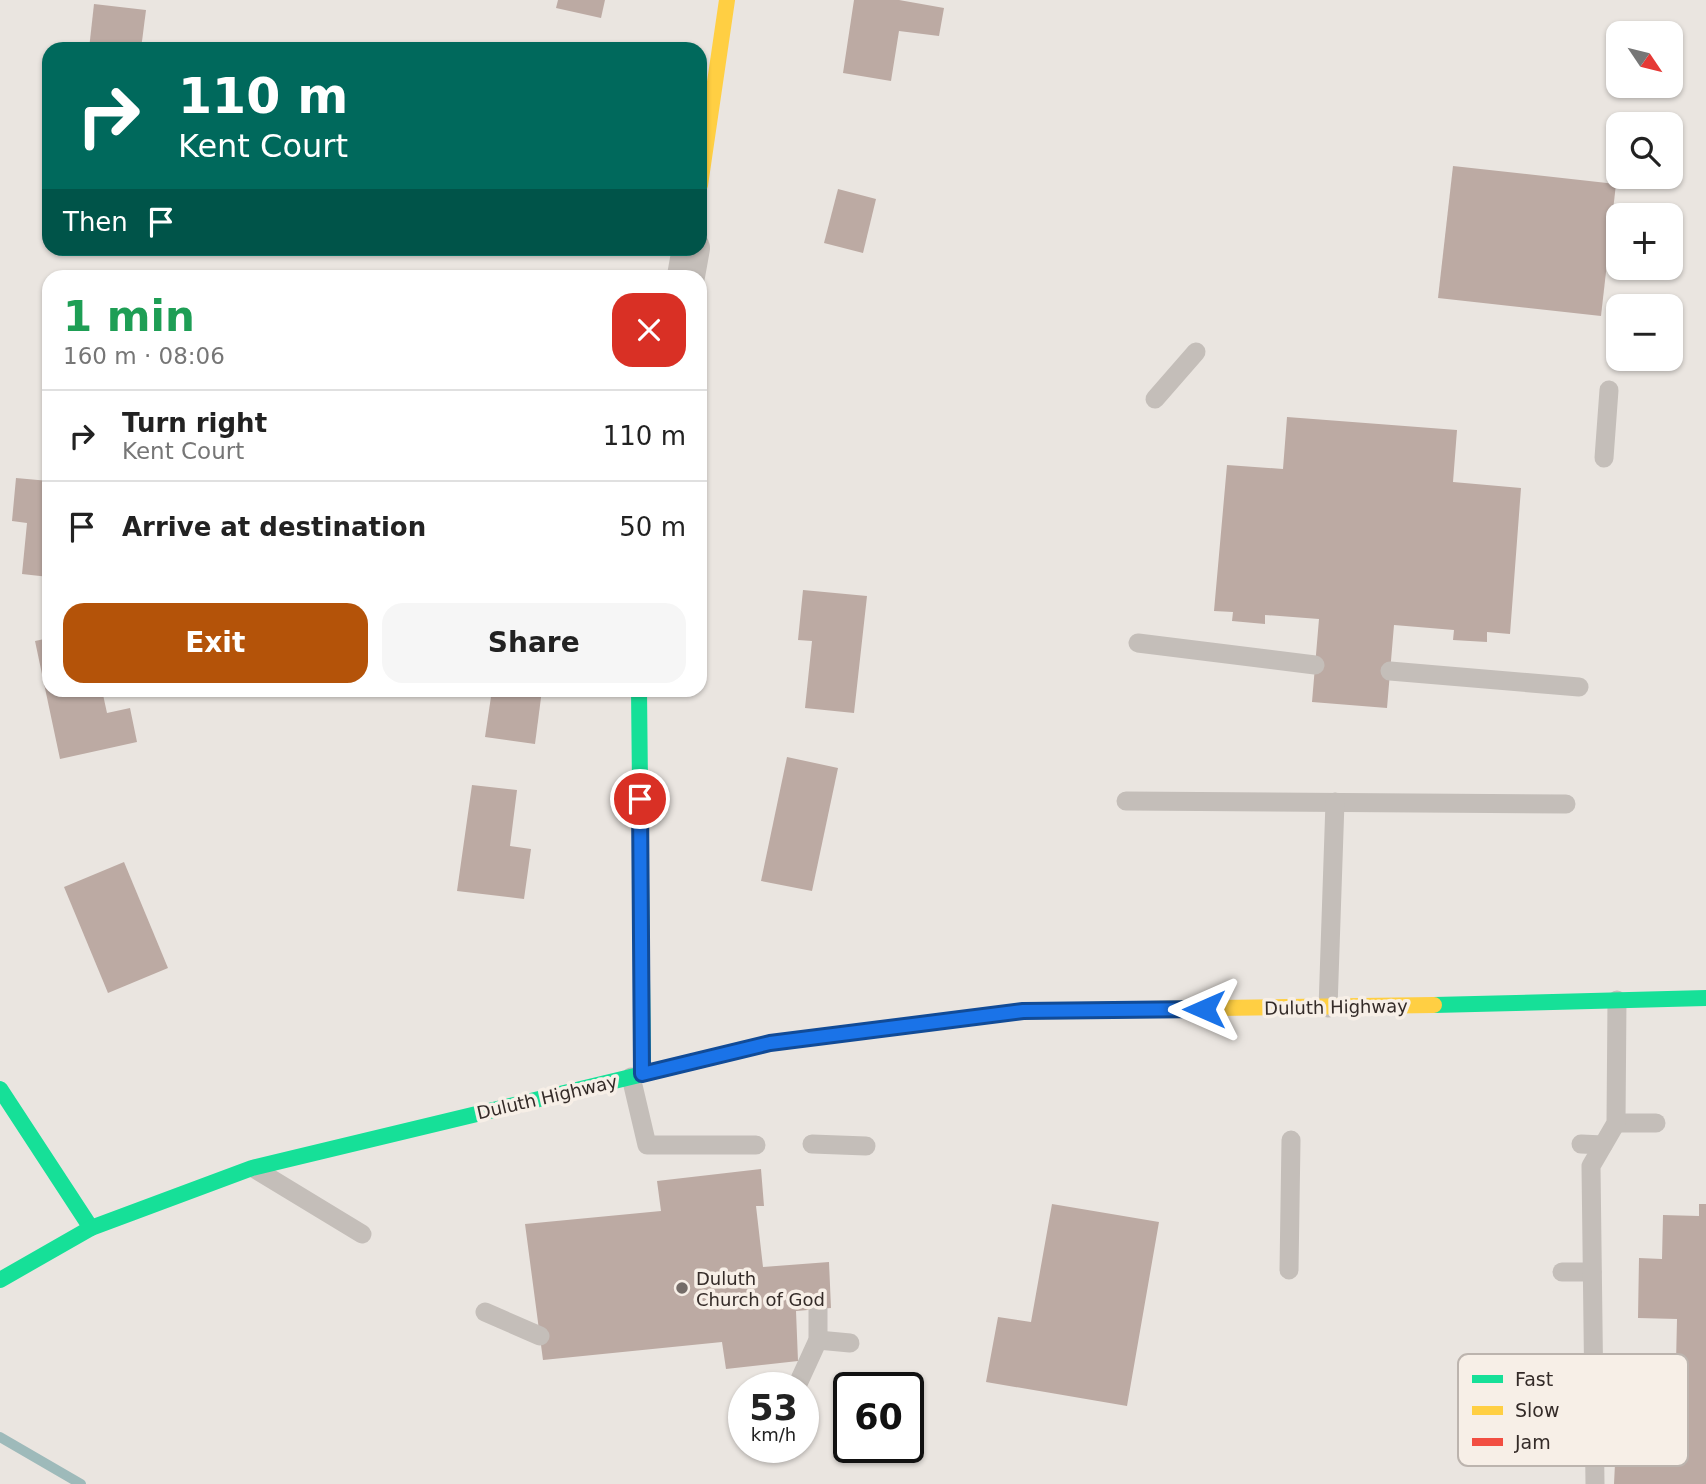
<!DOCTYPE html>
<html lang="en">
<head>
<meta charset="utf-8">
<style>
  :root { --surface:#fff; --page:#f6f6f6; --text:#222; --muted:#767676; --line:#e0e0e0; --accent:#b45309 }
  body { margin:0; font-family:"DejaVu Sans",sans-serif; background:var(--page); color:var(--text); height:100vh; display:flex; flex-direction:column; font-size:26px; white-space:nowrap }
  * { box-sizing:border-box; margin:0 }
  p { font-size:23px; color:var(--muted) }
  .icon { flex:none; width:38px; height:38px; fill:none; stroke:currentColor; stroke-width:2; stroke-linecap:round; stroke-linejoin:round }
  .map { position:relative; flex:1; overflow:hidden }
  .panel { position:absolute; left:42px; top:270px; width:665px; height:427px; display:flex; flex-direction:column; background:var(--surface); border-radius:21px; box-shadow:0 2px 5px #0004 }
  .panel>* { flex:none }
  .banner { position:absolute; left:42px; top:42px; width:665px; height:214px; border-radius:21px; box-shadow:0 2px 5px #0004; background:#00695c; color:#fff; overflow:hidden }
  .needle { width:46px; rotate:125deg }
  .buttons { position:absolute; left:1606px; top:21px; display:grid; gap:14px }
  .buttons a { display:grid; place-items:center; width:77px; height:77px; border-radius:14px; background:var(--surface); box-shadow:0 2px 5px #0004; font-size:35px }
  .speed { position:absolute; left:728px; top:1372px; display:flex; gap:14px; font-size:35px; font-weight:700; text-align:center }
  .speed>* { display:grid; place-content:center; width:91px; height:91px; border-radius:50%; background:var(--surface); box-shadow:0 2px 5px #0004; line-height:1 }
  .speed small { font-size:18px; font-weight:400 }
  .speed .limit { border:4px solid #111; border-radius:10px; background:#fff; color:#111 }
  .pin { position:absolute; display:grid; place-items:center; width:60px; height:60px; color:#fff; margin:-30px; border:4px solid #fff; border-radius:50%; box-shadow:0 2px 7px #0007 }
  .me { position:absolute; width:77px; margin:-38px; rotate:270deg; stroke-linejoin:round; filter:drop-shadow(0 0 5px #0008) }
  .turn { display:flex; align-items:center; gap:24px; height:147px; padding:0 21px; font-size:32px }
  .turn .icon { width:91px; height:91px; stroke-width:2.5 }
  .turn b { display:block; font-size:49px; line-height:60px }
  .then { display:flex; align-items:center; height:66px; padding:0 21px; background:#0003; gap:14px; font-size:26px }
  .round { display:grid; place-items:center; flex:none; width:74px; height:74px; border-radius:21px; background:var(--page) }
  .summary { display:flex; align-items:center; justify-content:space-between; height:119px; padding:0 21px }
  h1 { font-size:42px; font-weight:800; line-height:52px; color:#1e9e55 }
  .action { display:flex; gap:14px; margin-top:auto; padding:14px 21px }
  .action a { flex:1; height:80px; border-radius:21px; background:var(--accent); color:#fff; font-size:28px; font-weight:800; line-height:80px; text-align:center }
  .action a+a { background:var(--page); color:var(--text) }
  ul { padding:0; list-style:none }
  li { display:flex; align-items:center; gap:21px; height:91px; padding:0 21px; border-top:2px solid var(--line) }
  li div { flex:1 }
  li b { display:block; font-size:26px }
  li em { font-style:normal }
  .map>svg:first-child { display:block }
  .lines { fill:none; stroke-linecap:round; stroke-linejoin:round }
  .stream { stroke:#9ebaba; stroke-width:10 }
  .building { fill:#bcaaa3 }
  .lane { stroke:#c4beb9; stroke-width:19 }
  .street { stroke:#c4beb9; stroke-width:38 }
  .fast { stroke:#16e098; stroke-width:16 }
  .slow { stroke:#ffcf43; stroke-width:16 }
  .jam { stroke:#f24e42; stroke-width:16 }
  .route-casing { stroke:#114b97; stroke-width:18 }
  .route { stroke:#1a73e8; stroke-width:12 }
  .poi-dot { fill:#746c68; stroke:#f7efe7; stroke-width:2.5 }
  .labels { text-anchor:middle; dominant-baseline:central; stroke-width:7; stroke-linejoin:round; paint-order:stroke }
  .street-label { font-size:18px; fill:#342b28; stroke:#f7efe7 }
  .poi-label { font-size:18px; fill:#342b28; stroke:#f7efe7; text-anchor:start }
  .key { fill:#f7efe7; stroke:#bcb4ae; stroke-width:2 }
  .key-label { font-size:19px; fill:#342b28 }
</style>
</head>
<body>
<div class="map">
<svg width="1706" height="1484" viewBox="0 0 1706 1484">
  <rect width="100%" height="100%" fill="#eae5e0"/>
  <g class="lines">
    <!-- stream -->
    <polyline class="stream" points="0,1437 81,1484"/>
  </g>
  <!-- building -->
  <g class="building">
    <polygon points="558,0 605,0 601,18 556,8"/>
    <polygon points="854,0 899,0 944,8 939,36 899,31 891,81 843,73"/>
    <polygon points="94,4 146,10 141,49 89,49"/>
    <polygon points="1453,166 1616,184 1601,316 1438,298"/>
    <polygon points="838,189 876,199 863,253 824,243"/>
    <polygon points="1287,417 1457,430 1453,482 1521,488 1510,634 1487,632 1487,642 1453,640 1454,630 1394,625 1387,708 1312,702 1319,619 1265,615 1265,624 1232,621 1233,612 1214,611 1227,465 1283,469"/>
    <polygon points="16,478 49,481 49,577 22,574 27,523 12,521"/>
    <polygon points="803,590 867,596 854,713 805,708 812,641 798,640"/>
    <polygon points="49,638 49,690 102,690 107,713 130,708 137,742 60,759 35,641"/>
    <polygon points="492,690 542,690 535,744 485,737"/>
    <polygon points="787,757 838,768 812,891 761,881"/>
    <polygon points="472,785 517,790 510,846 531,849 524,899 457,891"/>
    <polygon points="124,862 168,968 108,993 64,887"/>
    <polygon points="761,1169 764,1206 756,1206 763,1267 829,1262 831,1308 796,1311 798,1361 726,1369 722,1342 543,1360 525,1224 661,1211 657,1181"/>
    <polygon points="1052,1204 1159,1222 1127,1406 986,1382 998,1317 1031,1322"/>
    <polygon points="1699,1204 1706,1204 1706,1484 1614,1484 1616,1443 1672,1445 1671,1454 1674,1451 1677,1319 1638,1318 1639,1258 1662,1259 1663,1215 1699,1216"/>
  </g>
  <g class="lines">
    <!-- lane -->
    <g class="lane">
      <polyline points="1155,399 1196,352"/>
      <polyline points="1604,458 1609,390"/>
      <polyline points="1138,643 1315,665"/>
      <polyline points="1390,671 1579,687"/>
      <polyline points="1126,801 1566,804"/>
      <polyline points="1328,1008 1335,802"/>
      <polyline points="631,1077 647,1145 756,1145"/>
      <polyline points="1616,1123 1656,1123"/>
      <polyline points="812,1144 866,1146"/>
      <polyline points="1581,1144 1603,1145"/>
      <polyline points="255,1169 362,1234"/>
      <polyline points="1289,1270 1291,1140"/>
      <polyline points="1562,1272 1592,1272"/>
      <polyline points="485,1312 540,1336"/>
      <polyline points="818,1340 850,1343"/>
      <polyline points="796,1388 818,1340 818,1309"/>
      <polyline points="1567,1406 1594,1407"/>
      <polyline points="1595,1484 1591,1166 1616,1123 1617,1000"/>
    </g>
    <!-- street -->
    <polyline class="street" points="686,276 691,248"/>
    <!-- fast -->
    <g class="fast">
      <polyline points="639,690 643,1074"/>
      <polyline points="1434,1005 1706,998"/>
      <polyline points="0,1089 91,1228"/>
      <polyline points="0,1280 91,1228 252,1168 689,1063"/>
    </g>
    <!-- slow -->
    <g class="slow">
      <polyline points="700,185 727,0"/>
      <polyline points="1080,1010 1434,1005"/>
    </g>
    <!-- jam -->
    <polyline class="jam" points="689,1063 770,1043 1023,1011 1080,1010"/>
  </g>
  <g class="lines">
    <defs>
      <polyline id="route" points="640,799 642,1074 770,1043 1023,1011 1204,1009"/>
    </defs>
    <!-- route casing -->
    <use href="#route" class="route-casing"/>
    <!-- route -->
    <use href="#route" class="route"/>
  </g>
  <!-- markers -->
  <circle class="poi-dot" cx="682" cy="1288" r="7"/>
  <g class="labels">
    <!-- street labels -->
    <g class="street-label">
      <text transform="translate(1336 1007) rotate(-1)">Duluth Highway</text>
      <text transform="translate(547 1097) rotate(-13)">Duluth Highway</text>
    </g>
    <!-- poi labels -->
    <g class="poi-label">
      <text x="696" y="1278">Duluth<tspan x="696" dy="21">Church of God</tspan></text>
    </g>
  </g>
  <!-- legend -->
  <rect x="1458" y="1354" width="230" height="112" rx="10" class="key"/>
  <rect x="1472" y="1375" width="31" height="8" fill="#16e098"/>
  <rect x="1472" y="1406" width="31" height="9" fill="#ffcf43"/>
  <rect x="1472" y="1438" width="31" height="8" fill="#f24e42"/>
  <g class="key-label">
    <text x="1515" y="1386">Fast</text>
    <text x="1515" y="1417">Slow</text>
    <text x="1515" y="1449">Jam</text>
  </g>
</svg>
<div class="buttons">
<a><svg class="needle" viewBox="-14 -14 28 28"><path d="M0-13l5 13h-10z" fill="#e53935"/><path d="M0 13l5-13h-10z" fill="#767676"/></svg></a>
<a><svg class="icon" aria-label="search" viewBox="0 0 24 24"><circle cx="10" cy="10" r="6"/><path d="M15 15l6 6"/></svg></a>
<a>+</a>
<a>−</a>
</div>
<div class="speed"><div>53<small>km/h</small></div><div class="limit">60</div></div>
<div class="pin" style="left:640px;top:799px;background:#d93025"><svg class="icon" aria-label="arrive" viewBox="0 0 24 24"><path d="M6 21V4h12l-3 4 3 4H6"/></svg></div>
<svg class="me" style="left:1204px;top:1009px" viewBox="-20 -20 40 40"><path d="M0-17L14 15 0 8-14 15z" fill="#1a73e8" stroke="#fff" stroke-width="4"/></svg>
<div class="banner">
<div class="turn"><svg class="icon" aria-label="right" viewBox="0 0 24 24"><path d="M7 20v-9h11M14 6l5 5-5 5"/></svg><div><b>110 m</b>Kent Court</div></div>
<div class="then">Then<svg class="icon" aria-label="arrive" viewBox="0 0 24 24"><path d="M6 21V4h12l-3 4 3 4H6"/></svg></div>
</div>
<section class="panel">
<div class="summary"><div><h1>1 min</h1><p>160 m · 08:06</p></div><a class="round" style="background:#d93025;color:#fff"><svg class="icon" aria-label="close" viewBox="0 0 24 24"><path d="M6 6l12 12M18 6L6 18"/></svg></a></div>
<ul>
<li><svg class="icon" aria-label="right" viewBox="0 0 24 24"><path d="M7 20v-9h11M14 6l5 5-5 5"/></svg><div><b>Turn right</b><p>Kent Court</p></div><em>110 m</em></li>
<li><svg class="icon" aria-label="arrive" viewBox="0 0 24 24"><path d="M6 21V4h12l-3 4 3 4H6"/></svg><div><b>Arrive at destination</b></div><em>50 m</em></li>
</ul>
<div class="action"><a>Exit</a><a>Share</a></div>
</section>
</div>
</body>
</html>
